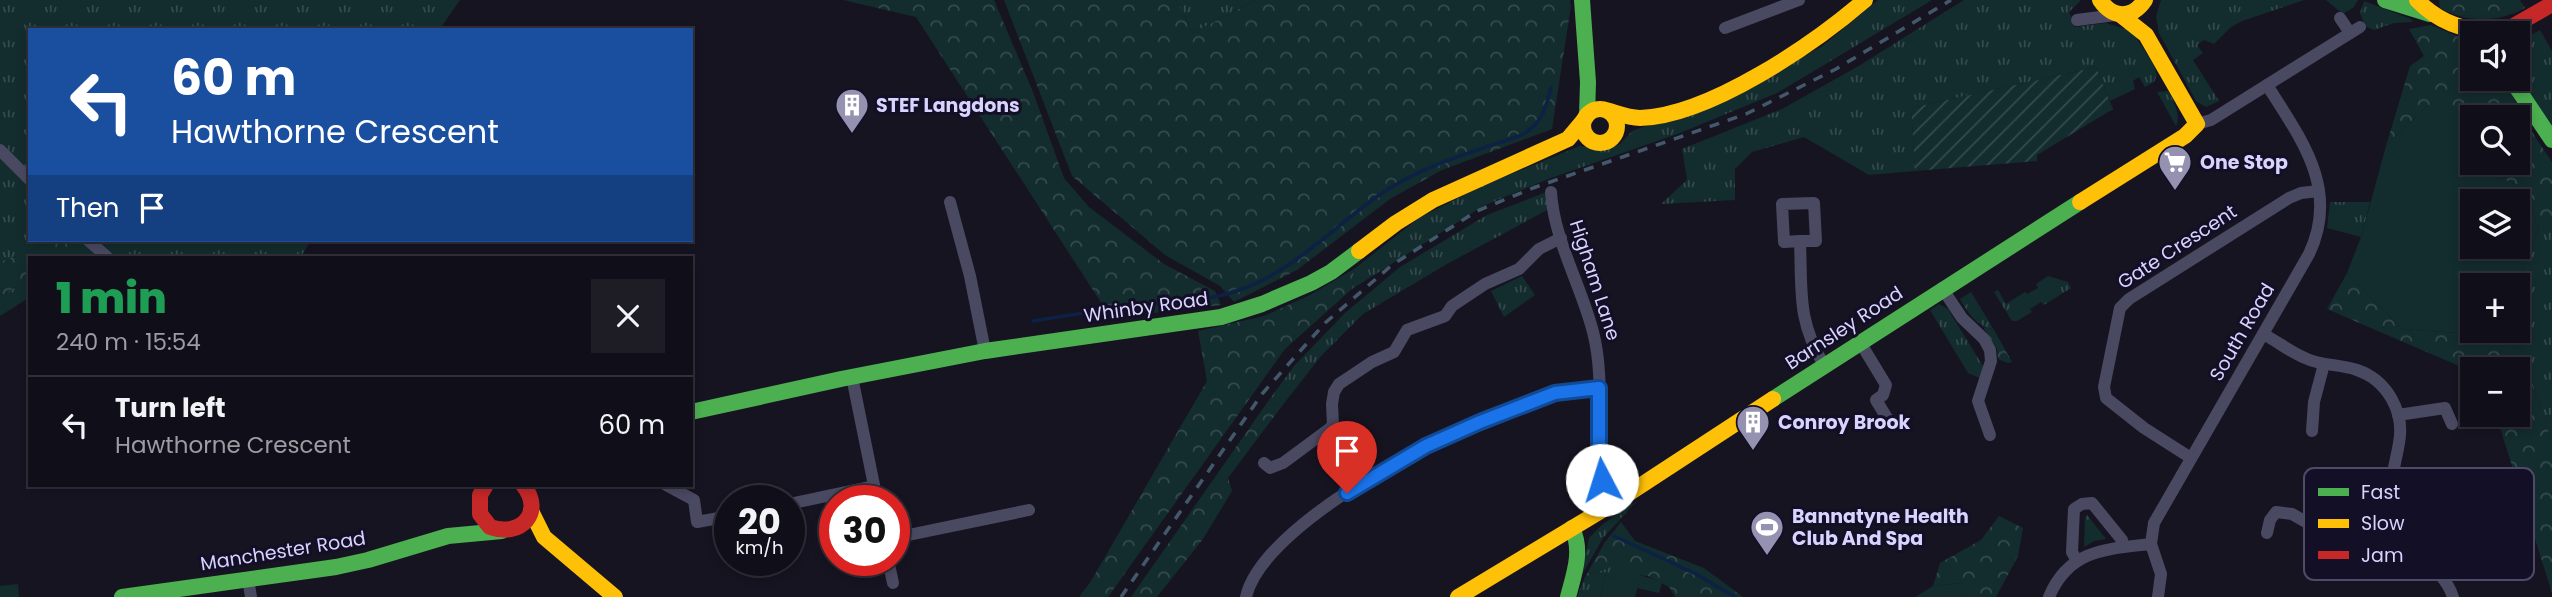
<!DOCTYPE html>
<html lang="en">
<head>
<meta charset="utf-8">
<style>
  :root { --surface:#100f19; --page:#1e1d26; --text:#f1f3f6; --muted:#9c9ca2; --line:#302f38 }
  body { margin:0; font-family:Poppins,sans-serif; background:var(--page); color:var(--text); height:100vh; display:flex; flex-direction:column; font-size:26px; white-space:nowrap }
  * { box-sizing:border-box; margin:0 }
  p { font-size:23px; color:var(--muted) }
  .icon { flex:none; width:38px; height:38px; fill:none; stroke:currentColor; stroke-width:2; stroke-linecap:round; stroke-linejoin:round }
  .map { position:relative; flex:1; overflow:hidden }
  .sheet { position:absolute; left:28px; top:256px; width:665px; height:231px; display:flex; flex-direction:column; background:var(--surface); border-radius:0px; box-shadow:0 4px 10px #0003,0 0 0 2px var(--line) }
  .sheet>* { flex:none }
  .guide { position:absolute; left:28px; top:28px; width:665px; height:214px; border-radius:0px; box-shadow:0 4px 10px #0003,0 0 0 2px var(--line); background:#1a4fa0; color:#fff; overflow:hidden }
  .fabs { position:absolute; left:2460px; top:21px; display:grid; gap:14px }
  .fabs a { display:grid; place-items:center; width:70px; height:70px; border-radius:0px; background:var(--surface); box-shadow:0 4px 10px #0003,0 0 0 2px var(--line); font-size:35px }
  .speed { position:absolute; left:714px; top:485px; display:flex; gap:14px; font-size:35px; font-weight:700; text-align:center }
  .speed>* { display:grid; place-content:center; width:91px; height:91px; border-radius:50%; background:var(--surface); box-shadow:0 4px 10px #0003,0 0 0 2px var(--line); line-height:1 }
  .speed small { font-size:18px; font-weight:400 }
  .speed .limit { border:10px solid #d22; background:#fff; color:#111 }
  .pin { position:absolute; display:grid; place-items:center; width:60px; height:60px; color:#fff; margin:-72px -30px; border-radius:50% 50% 50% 0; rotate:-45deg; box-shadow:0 0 7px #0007 }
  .pin .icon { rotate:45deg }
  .me { position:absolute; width:77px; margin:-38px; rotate:355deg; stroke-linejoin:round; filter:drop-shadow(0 0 5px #0008) }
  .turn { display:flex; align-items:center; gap:24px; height:147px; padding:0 28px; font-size:32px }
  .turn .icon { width:91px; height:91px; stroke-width:2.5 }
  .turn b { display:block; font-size:49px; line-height:60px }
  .then { display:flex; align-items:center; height:66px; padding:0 28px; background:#0003; gap:14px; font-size:26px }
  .round { display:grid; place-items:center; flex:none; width:74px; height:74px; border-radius:0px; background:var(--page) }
  .overview { display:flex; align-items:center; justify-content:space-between; height:119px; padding:0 28px }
  h1 { font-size:42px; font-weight:800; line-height:52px; color:#1e9e55 }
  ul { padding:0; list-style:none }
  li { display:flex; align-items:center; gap:21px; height:98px; padding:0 28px; border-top:2px solid var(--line) }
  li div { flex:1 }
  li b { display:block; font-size:26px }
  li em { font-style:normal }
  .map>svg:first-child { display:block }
  .grass { fill:url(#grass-tufts) }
  .forest { fill:url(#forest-crowns) }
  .park { fill:#132c2d; fill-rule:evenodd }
  .garden { fill:url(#garden-furrows) }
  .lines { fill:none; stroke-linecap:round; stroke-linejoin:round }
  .stream { stroke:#0d2144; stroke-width:3.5 }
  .street { stroke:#4a4962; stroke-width:12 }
  .fast { stroke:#4caf50; stroke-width:16 }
  .slow { stroke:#ffc107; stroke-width:16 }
  .jam { stroke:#c62828; stroke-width:16 }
  .rail { stroke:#43596b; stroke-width:3.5; stroke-dasharray:10 9; stroke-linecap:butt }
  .jam-bridge { stroke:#c62828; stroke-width:16 }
  .route-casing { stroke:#114b97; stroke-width:18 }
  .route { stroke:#1a73e8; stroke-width:12 }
  .labels { text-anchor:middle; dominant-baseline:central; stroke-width:6; stroke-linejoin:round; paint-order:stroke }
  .poi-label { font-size:19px; font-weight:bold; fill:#d9d4ff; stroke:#130f26; text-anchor:start }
  .street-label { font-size:19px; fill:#d9d4ff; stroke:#130f26 }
  .key { fill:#130f26; stroke:#4e4a67; stroke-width:2 }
  .key-label { font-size:19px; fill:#d9d4ff }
</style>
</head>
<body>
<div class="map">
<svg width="2552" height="597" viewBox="0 0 2552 597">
  <defs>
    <pattern id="grass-tufts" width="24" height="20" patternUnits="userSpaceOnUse" patternTransform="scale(1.75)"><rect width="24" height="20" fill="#132c2d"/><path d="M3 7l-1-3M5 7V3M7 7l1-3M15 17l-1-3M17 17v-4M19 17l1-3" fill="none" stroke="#354a4c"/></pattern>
    <pattern id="forest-crowns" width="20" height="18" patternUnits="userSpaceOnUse" patternTransform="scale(1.75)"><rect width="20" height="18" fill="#132c2d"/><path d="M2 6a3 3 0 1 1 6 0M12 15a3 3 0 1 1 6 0" fill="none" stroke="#354a4c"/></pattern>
    <pattern id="garden-furrows" width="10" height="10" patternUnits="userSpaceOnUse" patternTransform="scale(1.75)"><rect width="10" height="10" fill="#132c2d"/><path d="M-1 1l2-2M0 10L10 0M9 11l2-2" fill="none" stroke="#354a4c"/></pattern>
  </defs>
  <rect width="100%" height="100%" fill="#161421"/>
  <!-- grass -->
  <g class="grass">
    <polygon points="0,0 460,0 439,30 30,30 30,240 57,240 0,262"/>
    <polygon points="1176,0 1256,0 1193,33"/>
    <polygon points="1878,0 1932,0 1777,93 1680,133 1551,178 1483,206 1352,289 1354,269 1419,218 1484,185 1580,146 1601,149 1620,144 1632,131 1732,95 1821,47"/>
    <polygon points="1964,0 2081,0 2069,12 2075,27 2106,23 2132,31 2153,64 2157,75 2154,82 2145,87 2139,77 2133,81 2135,89 2110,101 2096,67 1911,108 1915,171 1869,175 1804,137 1752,152 1735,169 1735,200 1661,204 1687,180 1682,149 1782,109 1857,67"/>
    <polygon points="2161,0 2304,0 2242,21 2231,27 2214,44 2204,40 2197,45 2203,53 2193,60 2219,101 2206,107 2196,101 2159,33 2156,16"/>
    <polygon points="2326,0 2358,0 2354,7 2343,14"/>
    <polygon points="2364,1 2411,19 2413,22 2394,23 2374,30 2365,26 2360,13"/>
    <polygon points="2540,30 2552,51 2552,127 2518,75 2518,42"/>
    <path d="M 2168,91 C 2174,100 2181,116 2176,126 L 2157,92 Z"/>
    <polygon points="1549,191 1549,209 1447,264 1363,314 1321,356 1282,406 1269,400 1294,366 1345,313 1400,267 1487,215"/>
    <polygon points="2330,202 2370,202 2361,237 2327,228"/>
    <polygon points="2539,228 2552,228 2552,442 2522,353 2501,336 2502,331 2518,331 2517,285"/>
    <polygon points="97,240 311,240 301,257 118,257"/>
    <polygon points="1522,276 1535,295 1504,317 1491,291"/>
    <polygon points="2048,276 2068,282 2071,288 2044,305 2041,302 2030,309 2032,312 2017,321 2012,321 1994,292 1998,290 2006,304 2025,292 2027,294 2038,288 2036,284"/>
    <polygon points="30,278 30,297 0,316 0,297"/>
    <path d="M 1971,292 L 1994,330 C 1976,325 1969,315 1960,299 Z"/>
    <polygon points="1939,304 1948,309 1984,368 1980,378 1968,373 1930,310"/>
    <polygon points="1638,500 1603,538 1580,578 1589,538 1603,524"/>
    <polygon points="2087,515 2106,539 2094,541 2084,547 2085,517"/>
    <path d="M 1610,567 C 1628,575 1645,574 1662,583 L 1659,593 L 1637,588 L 1639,583 L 1605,575 L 1600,597 L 1577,597 L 1585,577 Z"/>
    <polygon points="18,584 19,597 0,597 0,586"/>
  </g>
  <!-- forest -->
  <g class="forest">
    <polygon points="843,0 994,0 1033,92 1064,178 1089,207 1164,264 1215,291 1221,305 1111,318 916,17"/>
    <polygon points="1004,0 1176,0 1193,33 1256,0 1570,0 1571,6 1552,129 1442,170 1390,199 1297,270 1234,302 1220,286 1165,255 1072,176"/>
    <path d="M 2439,0 L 2520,0 L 2525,8 C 2497,23 2468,23 2440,8 Z"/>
    <polygon points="2431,25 2466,40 2473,46 2473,79 2506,79 2522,117 2552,162 2552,228 2539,228 2521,187 2489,173 2485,163 2518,163 2518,117 2473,117 2473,133 2469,125 2428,105 2386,146 2410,66 2424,56 2409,29"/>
    <polygon points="57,240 97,240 118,257 30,257 30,278 0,297 0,262"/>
    <polygon points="1354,269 1352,289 1285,349 1108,597 1079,597 1091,581 1207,381 1198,331 1264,316 1310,295"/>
    <polygon points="2347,273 2402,329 2501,336 2522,353 2552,442 2552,593 2496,415 2518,415 2518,369 2473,369 2473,372 2327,309"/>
    <polygon points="1983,327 1994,330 2012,362 2008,363 1998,359 1997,349"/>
    <polygon points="1269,400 1282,406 1228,478 1232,491 1203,539 1157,597 1131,597"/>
    <polygon points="1999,516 2023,528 2018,556 1996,597 1963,597 1960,583 1933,586 1940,563 1981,540"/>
    <polygon points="1621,522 1635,541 1704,568 1743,597 1675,597 1669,587 1648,576 1626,574 1610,567 1585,577 1605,542"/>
  </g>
  <!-- park -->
  <g class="park">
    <path d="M 2447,103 C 2473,128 2473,127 2473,163 L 2485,163 L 2489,173 L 2521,187 L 2539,228 L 2517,285 L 2473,285 L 2473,331 L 2502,331 L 2501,336 L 2402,329 L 2347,273 L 2361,237 L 2386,146 L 2428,105 ZM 2473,201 L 2518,201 L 2518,247 L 2473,247 Z"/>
    <polygon points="1605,575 1639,582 1635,597 1600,597"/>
    <polygon points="1961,583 1963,597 1915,597 1933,586"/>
  </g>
  <!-- garden -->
  <polygon class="garden" points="2096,67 2113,109 2037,155 2037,161 1915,171 1911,108"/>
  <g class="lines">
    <!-- stream -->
    <g class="stream">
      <path d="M 1033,321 C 1070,315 1107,309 1144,305 C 1175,302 1209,301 1239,290 C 1291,273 1330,230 1375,198 C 1416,168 1468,153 1516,137 C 1539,129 1546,110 1551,88"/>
      <polyline points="1614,536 1696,574 1735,597"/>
    </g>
    <!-- street -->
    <g class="street">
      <polyline points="2340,18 2350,33"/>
      <polyline points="2077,20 2115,15"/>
      <polyline points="1725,28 1799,0"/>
      <polyline points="2197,124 2211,120 2360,27"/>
      <polyline points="0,150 30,180"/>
      <path d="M 1551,192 C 1554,240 1581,285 1593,332 C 1604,373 1598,424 1599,467 L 1602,480 L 1614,503"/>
      <polyline points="950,202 970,276 985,351"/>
      <polyline points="88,240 107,257"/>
      <path d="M 1800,241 L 1784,242 L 1782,204 L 1814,203 L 1816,241 L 1800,241 C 1802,292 1797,320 1824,365"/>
      <polyline points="1942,288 1962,318 1984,339 1990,350 1991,361 1978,401 1990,435"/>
      <path d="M 2263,334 C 2277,341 2290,352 2305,358 C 2321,366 2340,364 2357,370 C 2387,380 2405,412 2399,443 C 2395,468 2384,497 2394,522 C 2406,553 2443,565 2453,597"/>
      <polyline points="1860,342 1886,385 1883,395 1876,400 1887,418"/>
      <polyline points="852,377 877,500"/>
      <polyline points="2398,415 2445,408 2452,424"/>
      <polyline points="2312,431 2314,402 2324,364"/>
      <polyline points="2191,458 2144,428 2106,398 2104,387 2120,308 2129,299 2289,198 2301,193 2319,191"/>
      <polyline points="1264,463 1270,468 1283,463 1329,429 1333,425 1332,404 1334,392 1339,384 1372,362 1394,352 1407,330 1445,316 1452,306 1485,284 1519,269 1539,249 1561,238"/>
      <polyline points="666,485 694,500 697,522 730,516"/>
      <polyline points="789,504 874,486"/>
      <polyline points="2267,533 2270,520 2276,512 2292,514 2348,546 2361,531 2393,520"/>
      <polyline points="894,538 1029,510"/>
      <polyline points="2412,549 2428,534 2439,530 2466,525 2479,518 2477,491"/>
      <polyline points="888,560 893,583"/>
      <polyline points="2077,561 2072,552 2074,509 2082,504 2092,503 2122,540 2123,546"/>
      <polyline points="248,579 251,597"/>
      <path d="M 1246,597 C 1264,516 1489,406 1567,390 C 1577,388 1588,389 1599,388"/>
      <path d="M 2049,597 C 2069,549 2107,549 2151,544"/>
      <path d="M 2158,597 L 2161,574 L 2151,544 L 2154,523 L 2309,254 C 2340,189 2301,139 2267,85"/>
    </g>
    <!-- fast -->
    <g class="fast">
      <polyline points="1582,0 1588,82 1587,116"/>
      <polyline points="2385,0 2430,14"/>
      <polyline points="2511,79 2552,140"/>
      <polyline points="1773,399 2080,202"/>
      <polyline points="691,412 841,379 985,351 1221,317 1262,304 1311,283 1331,272 1359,251"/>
      <polyline points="122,597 336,567 368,560 448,536 502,531"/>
      <path d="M 1568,597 C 1574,574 1583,551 1572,528"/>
    </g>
    <!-- slow -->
    <g class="slow">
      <path d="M 2100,0 C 2113,19 2132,19 2145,0"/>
      <path d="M 2417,0 C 2438,22 2463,31 2493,32"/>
      <circle cx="1600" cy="126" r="17"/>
      <path d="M 1609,111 C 1619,114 1630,118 1640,118 C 1709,116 1814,44 1865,0"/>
      <polyline points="2080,202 2185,136 2197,124 2146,35 2122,16"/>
      <polyline points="1359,251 1396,223 1433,200 1568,139 1584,120"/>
      <polyline points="531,511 544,537 615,597"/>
      <polyline points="1458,597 1614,503 1773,399"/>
    </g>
    <!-- jam -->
    <path class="jam" d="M 486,485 L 480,495 L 480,514 L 490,527 C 521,538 545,512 523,485"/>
    <!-- rail -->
    <polyline class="rail" points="1121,597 1262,394 1325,323 1392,265 1477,211 1533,188 1746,114 1836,69 1951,0"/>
    <!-- jam-bridge -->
    <polyline class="jam-bridge" points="2493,32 2512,27 2552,4"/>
  </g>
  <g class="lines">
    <defs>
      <polyline id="route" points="1347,493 1426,446 1480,422 1555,393 1599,388 1599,467 1602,480"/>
    </defs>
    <!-- route casing -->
    <use href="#route" class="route-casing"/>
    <!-- route -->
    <use href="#route" class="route"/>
  </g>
  <!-- icons -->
  <defs>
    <symbol id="building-pin" viewBox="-11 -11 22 30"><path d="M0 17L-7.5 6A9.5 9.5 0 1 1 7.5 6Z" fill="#9591b1" stroke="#130f26"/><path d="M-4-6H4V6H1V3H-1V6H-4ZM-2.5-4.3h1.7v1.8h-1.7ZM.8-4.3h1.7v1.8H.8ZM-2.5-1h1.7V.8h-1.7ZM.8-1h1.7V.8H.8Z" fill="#fff"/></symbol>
    <symbol id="supermarket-pin" viewBox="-11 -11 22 30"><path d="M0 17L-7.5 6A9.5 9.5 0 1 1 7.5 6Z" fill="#9591b1" stroke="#130f26"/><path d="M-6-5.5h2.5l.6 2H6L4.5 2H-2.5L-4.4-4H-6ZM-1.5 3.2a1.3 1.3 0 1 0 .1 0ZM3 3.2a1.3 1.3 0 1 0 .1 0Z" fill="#fff"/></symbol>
    <symbol id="stadium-pin" viewBox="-11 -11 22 30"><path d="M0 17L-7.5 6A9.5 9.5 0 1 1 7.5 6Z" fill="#9591b1" stroke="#130f26"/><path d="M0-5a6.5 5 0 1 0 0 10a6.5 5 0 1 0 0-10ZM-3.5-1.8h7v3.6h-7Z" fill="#fff"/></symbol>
  </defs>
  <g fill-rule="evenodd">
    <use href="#building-pin" x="833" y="86" width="38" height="52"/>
    <use href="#supermarket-pin" x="2156" y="143" width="38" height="52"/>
    <use href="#building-pin" x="1734" y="403" width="38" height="52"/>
    <use href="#stadium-pin" x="1748" y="508" width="38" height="52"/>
  </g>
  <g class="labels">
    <!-- poi labels -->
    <g class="poi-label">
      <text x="876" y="105">STEF Langdons</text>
      <text x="2200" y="162">One Stop</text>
      <text x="1778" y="422">Conroy Brook</text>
      <text x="1792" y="516">Bannatyne Health<tspan x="1792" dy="22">Club And Spa</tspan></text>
    </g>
    <!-- street labels -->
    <g class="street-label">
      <text transform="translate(2177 247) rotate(-33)">Gate Crescent</text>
      <text transform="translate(1595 280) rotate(72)">Higham Lane</text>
      <text transform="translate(1146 307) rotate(-8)">Whinby Road</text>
      <text transform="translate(1844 328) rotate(-33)">Barnsley Road</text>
      <text transform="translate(2242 332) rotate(-60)">South Road</text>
      <text transform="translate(283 551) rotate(-9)">Manchester Road</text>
    </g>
  </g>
  <!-- legend -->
  <rect x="2304" y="468" width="230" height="112" rx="10" class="key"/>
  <rect x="2318" y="488" width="31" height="8" fill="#4caf50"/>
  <rect x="2318" y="519" width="31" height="9" fill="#ffc107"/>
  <rect x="2318" y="551" width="31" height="8" fill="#c62828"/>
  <g class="key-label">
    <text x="2361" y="499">Fast</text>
    <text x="2361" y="530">Slow</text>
    <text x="2361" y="562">Jam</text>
  </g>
</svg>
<div class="fabs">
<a><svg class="icon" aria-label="sound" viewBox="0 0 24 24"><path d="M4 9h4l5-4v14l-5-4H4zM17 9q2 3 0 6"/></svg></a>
<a><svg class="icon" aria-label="search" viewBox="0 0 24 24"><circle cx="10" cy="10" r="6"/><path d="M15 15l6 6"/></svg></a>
<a><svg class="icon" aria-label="layers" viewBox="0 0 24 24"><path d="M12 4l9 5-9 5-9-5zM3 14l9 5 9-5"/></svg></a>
<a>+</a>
<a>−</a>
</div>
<div class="speed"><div>20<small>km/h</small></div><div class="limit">30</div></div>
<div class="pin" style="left:1347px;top:493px;background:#d93025"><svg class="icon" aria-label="arrive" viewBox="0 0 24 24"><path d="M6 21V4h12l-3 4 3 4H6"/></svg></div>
<svg class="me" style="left:1602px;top:480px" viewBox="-20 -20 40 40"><circle r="19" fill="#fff"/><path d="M0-13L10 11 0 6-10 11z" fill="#1a73e8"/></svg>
<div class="guide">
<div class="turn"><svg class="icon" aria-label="left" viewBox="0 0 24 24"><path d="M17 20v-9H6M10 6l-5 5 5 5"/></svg><div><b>60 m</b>Hawthorne Crescent</div></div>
<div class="then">Then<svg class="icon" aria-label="arrive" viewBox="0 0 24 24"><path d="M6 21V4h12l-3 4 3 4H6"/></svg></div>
</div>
<section class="sheet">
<div class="overview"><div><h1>1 min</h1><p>240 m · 15:54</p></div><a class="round"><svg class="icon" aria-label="close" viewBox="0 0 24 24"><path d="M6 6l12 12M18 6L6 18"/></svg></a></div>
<ul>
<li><svg class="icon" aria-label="left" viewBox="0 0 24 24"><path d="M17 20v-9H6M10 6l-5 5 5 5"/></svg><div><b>Turn left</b><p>Hawthorne Crescent</p></div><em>60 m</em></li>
</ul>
</section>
</div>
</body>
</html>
